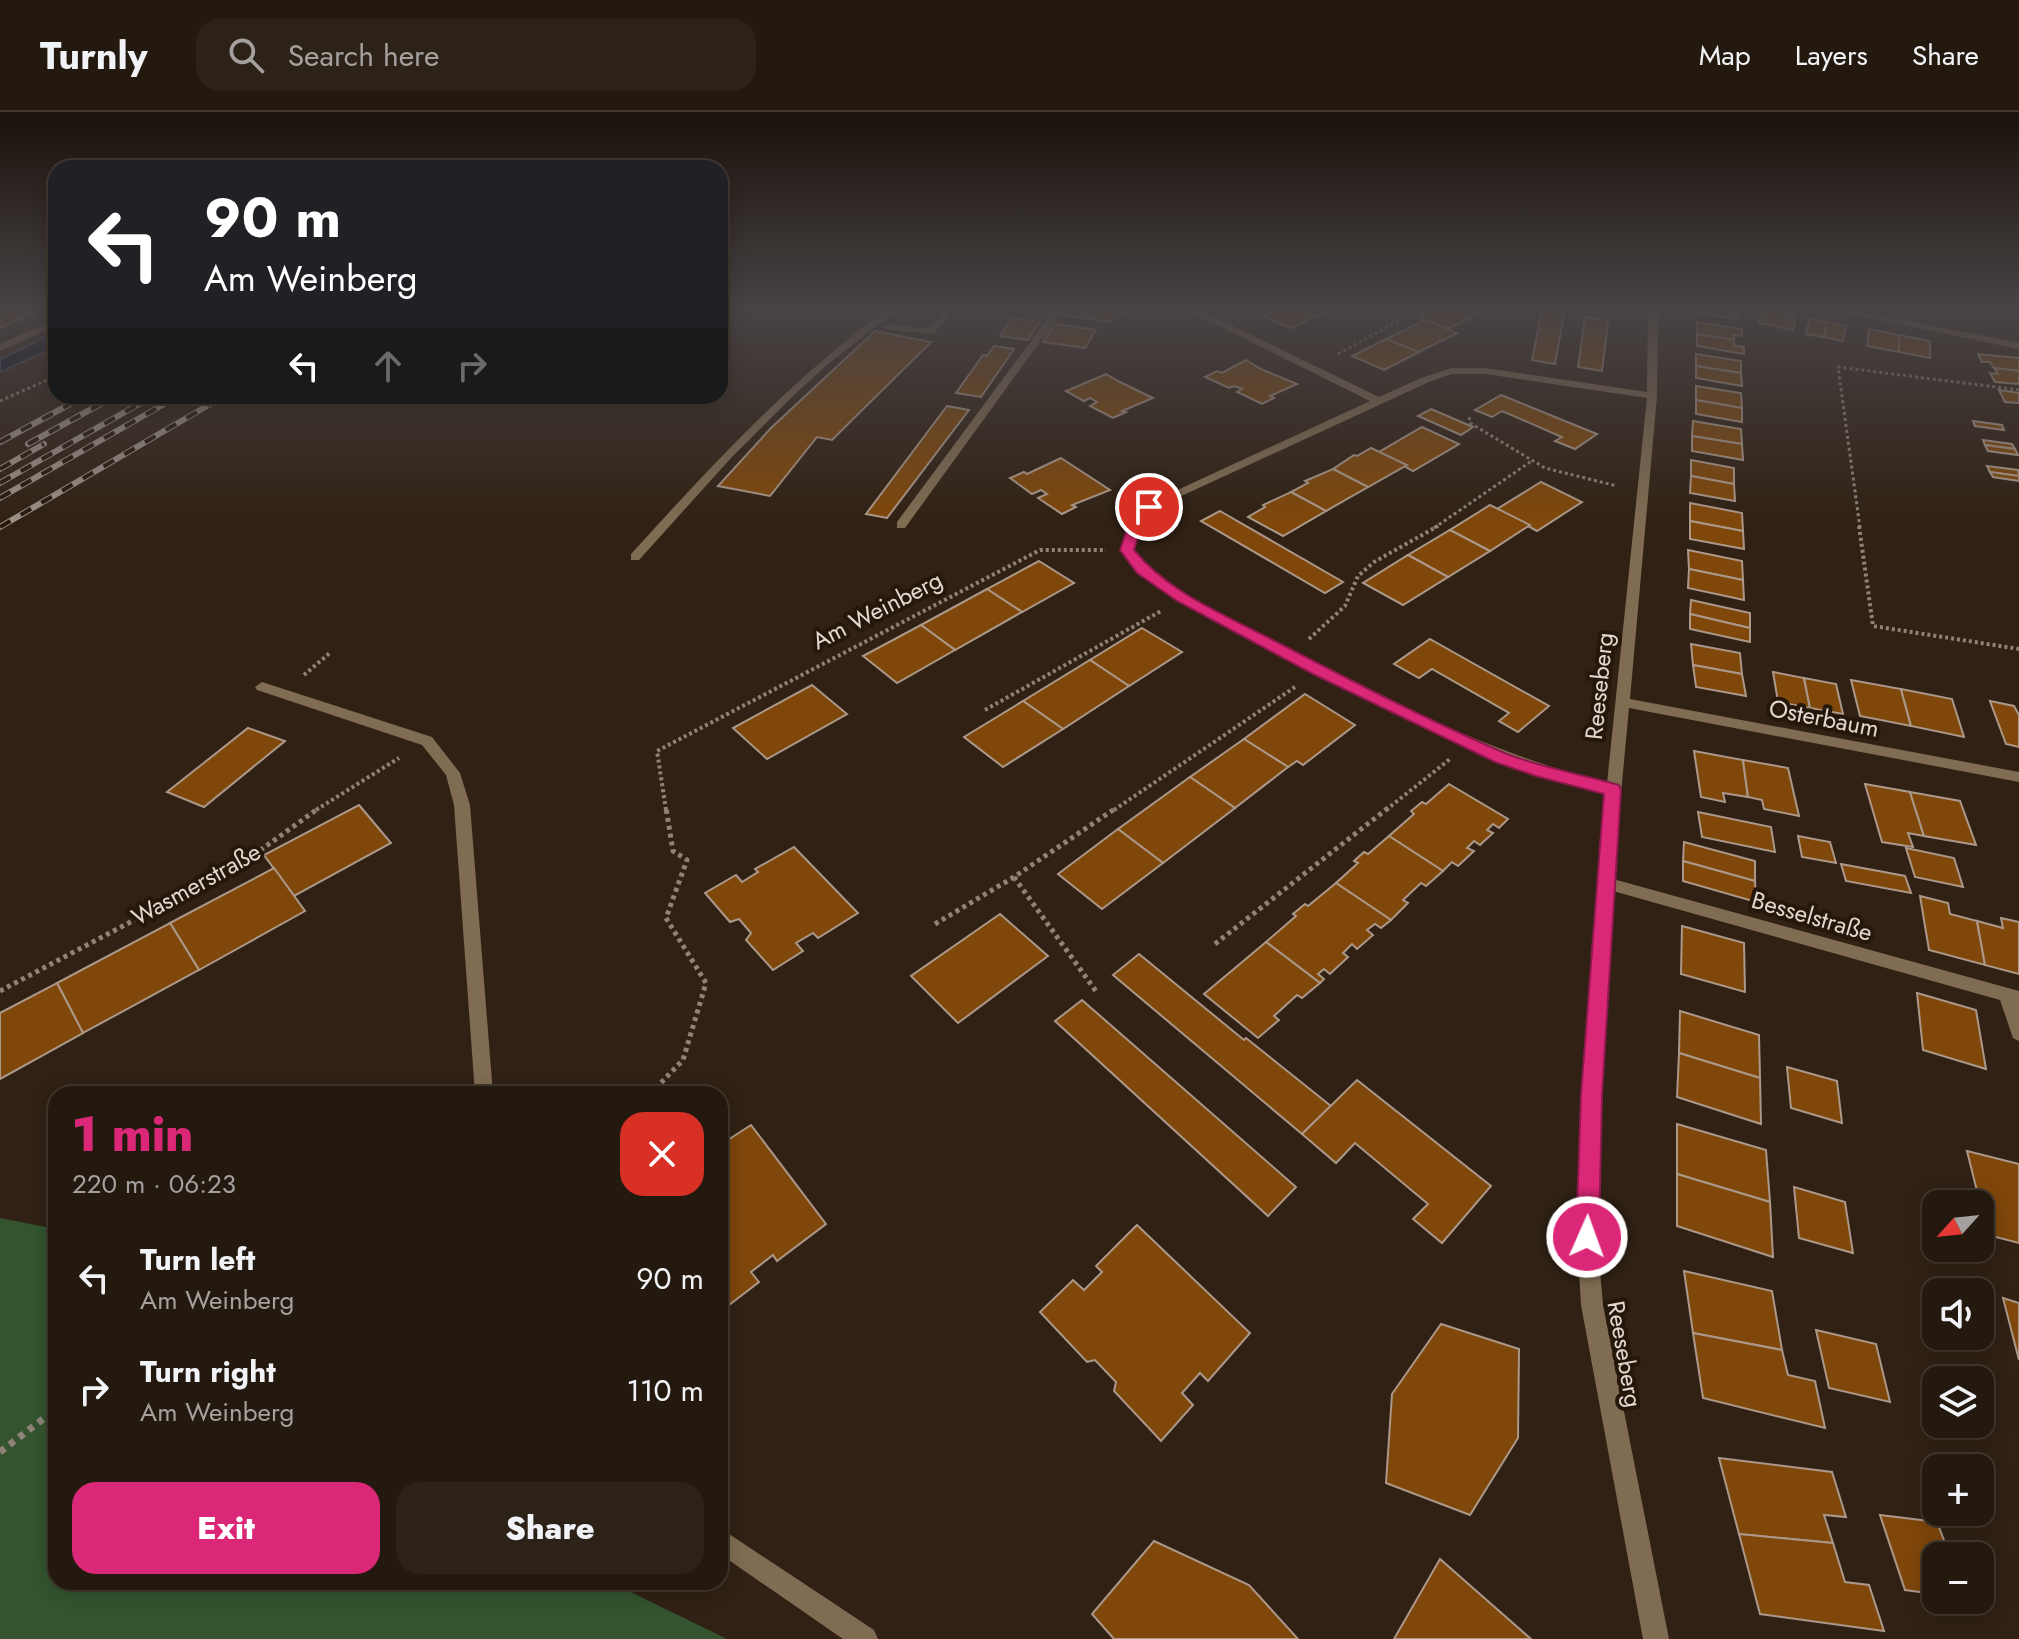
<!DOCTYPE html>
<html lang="en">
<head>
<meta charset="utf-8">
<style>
  :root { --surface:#24190f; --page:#2c2218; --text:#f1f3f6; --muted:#a3a09e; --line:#41382f; --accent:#db2777 }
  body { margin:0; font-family:Jost,sans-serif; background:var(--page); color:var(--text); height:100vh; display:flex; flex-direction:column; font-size:30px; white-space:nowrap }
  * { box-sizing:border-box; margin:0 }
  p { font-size:26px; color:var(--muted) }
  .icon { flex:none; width:44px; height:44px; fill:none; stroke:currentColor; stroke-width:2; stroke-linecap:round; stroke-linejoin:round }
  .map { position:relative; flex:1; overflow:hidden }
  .panel { position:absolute; left:48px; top:974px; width:680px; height:504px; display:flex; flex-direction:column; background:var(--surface); border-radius:24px; box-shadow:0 4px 20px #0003,0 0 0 2px var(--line) }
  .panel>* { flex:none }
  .guide { position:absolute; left:48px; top:48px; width:680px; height:244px; border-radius:24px; box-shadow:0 4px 20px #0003,0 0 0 2px var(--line); background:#202124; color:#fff; overflow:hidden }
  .needle { width:52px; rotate:243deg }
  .buttons { position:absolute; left:1922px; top:1078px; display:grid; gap:16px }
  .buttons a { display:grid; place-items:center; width:72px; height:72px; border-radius:16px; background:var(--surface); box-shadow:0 4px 20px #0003,0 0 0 2px var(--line); font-size:40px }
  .pin { position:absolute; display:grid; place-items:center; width:68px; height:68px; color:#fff; margin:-34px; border:4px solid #fff; border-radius:50%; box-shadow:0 2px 8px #0007 }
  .me { position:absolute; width:88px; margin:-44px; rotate:2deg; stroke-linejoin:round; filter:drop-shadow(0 0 6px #0008) }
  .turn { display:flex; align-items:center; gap:28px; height:168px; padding:0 24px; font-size:36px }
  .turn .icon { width:104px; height:104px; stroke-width:2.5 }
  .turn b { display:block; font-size:56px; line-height:68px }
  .lanes { display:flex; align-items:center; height:76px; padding:0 24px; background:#0003; justify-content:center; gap:40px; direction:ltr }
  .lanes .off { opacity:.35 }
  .round { display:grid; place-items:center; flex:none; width:84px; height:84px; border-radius:24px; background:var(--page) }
  .head { display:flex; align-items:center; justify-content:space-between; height:136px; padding:0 24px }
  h1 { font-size:48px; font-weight:800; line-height:60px; color:var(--accent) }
  .primary-button { display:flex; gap:16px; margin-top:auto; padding:16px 24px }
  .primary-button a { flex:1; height:92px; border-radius:24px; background:var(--accent); color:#fff; font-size:32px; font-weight:800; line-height:92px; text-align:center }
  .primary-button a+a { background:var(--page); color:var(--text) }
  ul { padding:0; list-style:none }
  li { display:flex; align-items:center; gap:24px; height:112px; padding:0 24px }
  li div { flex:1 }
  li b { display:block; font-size:30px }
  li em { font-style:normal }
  header { display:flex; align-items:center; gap:48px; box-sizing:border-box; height:112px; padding:0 40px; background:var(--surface); border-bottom:2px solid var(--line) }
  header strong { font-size:38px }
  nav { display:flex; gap:44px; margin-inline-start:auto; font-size:28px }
  .search { width:560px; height:72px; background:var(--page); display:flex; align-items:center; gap:20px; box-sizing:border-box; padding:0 28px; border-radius:24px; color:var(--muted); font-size:30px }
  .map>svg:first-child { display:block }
  .green { fill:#33542e }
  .water { fill:#000922; stroke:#444756; stroke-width:2 }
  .building { fill:#7f470a; stroke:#ab9889; stroke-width:2 }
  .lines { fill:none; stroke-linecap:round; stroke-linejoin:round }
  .path-far3 { stroke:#8f8378; stroke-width:3; stroke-dasharray:3 3; stroke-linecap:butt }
  .path-far2 { stroke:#8f8378; stroke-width:4; stroke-dasharray:3 3; stroke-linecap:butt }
  .path-far1 { stroke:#8f8378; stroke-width:5; stroke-dasharray:4 4; stroke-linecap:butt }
  .path { stroke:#8f8378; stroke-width:7; stroke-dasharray:6 6; stroke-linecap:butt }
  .lane { fill:#806c52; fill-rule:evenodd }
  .street { fill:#806c52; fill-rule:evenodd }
  .rail-casing { stroke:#9c9086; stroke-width:6 }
  .rail { stroke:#26170b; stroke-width:4; stroke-dasharray:12; stroke-linecap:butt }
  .route { fill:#db2777; stroke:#8e194d; stroke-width:2 }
  .labels { text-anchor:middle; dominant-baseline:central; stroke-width:8; stroke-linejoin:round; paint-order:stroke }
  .street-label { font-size:24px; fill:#e2d8d0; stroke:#26170b }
</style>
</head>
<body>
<header>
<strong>Turnly</strong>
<div class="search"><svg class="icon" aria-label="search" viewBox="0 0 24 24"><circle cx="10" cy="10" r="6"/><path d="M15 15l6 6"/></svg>Search here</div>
<nav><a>Map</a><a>Layers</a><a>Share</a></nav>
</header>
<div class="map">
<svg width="2019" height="1527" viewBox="0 0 2019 1527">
  <rect width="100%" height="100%" fill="#302114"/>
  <!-- green -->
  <polygon class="green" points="0,1106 56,1117 56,1470 610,1470 727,1527 0,1527"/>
  <!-- water -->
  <polygon class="water" points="56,220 56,235 0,260 0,247"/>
  <!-- building -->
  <g class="building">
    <polygon points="13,195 34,201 0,216 0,200"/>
    <polygon points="1068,195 1131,195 1126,203 1115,202 1110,210 1062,203"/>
    <polygon points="1313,195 1324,200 1291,216 1262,204 1281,195"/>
    <polygon points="1434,195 1466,195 1480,201 1448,217 1418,205"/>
    <polygon points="1698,195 1738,199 1738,207 1698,201"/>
    <polygon points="1762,197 1796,204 1793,218 1759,211"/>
    <polygon points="1542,198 1564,202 1555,252 1532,248"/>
    <polygon points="1585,205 1608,209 1602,259 1578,255"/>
    <polygon points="1012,206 1040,210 1028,228 1000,224"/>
    <polygon points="1810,206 1827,210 1824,225 1806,222"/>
    <polygon points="1425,208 1457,221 1419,240 1386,227"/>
    <polygon points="1697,210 1742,217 1742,224 1734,223 1734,228 1697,222"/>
    <polygon points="1827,210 1846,214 1843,229 1824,225"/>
    <polygon points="1055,212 1096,218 1085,236 1043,230"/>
    <polygon points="1869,217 1899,223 1899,240 1867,234"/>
    <polygon points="875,219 931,230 832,328 817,325 770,384 718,374 771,316"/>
    <polygon points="1697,222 1734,228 1734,234 1744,235 1744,242 1697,234"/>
    <polygon points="1899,223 1930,229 1930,246 1899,240"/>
    <polygon points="1386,227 1419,240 1384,258 1352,244"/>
    <polygon points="994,234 1014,237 981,285 956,281 983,243 987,244"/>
    <polygon points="1696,242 1741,249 1741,261 1696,254"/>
    <polygon points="1978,242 2019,246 2019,259 1994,256 1990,250 1982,250"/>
    <polygon points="1246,248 1261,257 1297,272 1270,284 1274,286 1262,292 1237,280 1242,277 1235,274 1229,276 1205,265 1217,259 1222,261"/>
    <polygon points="1696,254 1741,261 1742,274 1696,266"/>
    <polygon points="1994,256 2019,259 2019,272 1995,270 1990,261 1998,262"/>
    <polygon points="1106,262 1120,270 1153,286 1122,299 1126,300 1113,306 1090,294 1097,290 1090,286 1084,289 1066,279"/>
    <polygon points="1696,274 1741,281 1742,296 1696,288"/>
    <polygon points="1999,278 2019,281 2019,291 2005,290"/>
    <polygon points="1501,283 1597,322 1575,337 1555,329 1562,325 1502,299 1492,305 1475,298"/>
    <polygon points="1696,288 1742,296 1742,310 1696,302"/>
    <polygon points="947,294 969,298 887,406 866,402"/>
    <polygon points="1431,297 1473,315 1461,323 1418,304"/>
    <polygon points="1693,309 1741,317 1742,332 1692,324"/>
    <polygon points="1973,309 2002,313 2004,318 1975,314"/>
    <polygon points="1422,315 1459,332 1413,359 1379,340"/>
    <polygon points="1692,324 1742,332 1743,348 1692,339"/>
    <polygon points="1983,328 2012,332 2015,337 1985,333"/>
    <polygon points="1985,333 2015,337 2018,343 1988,339"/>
    <polygon points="1371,336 1407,353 1368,375 1333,357 1354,343 1357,344"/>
    <polygon points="1061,346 1110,378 1072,393 1076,395 1062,402 1038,386 1047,382 1041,378 1032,382 1010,366 1024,360 1027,362"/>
    <polygon points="1691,348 1734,356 1734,372 1691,364"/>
    <polygon points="1987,354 2018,358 2019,364 1990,360"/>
    <polygon points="1333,357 1368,375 1326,399 1291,380 1308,371 1305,369"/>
    <polygon points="1990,360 2019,364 2019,369 1993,365"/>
    <polygon points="1691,364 1734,372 1735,389 1690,381"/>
    <polygon points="1541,370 1582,390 1537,419 1497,397"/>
    <polygon points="1291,380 1326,399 1283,424 1248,405 1265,395 1263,393"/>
    <polygon points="1690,391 1742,401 1743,419 1690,409"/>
    <polygon points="1490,393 1530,413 1490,439 1450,418"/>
    <polygon points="1220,399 1343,470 1325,481 1201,409"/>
    <polygon points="1690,409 1743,419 1744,437 1690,427"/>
    <polygon points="1450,418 1490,439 1448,465 1408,443"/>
    <polygon points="1688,438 1742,449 1743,468 1689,457"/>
    <polygon points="1408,443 1448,465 1403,493 1363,471"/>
    <polygon points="1039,449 1074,471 1022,500 987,477"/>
    <polygon points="1689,457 1743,468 1744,488 1688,476"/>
    <polygon points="987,477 1022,500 955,538 921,513"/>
    <polygon points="1691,488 1750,501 1750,516 1690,502"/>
    <polygon points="1690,502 1750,516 1750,530 1690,517"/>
    <polygon points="921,513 955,538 897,571 863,544"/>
    <polygon points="1142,516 1182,540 1129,574 1090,548"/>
    <polygon points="1430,527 1549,594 1518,620 1499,609 1509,601 1432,557 1419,566 1394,552"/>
    <polygon points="1691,532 1740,541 1742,562 1693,553"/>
    <polygon points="1090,548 1129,574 1063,617 1023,589"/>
    <polygon points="1693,553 1742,562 1746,584 1696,575"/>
    <polygon points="1773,560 1804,566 1810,596 1778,590"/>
    <polygon points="1804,566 1836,572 1843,602 1810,596"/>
    <polygon points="1851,568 1901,577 1911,614 1860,604"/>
    <polygon points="812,573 847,602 767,647 733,616"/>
    <polygon points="1901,577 1952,587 1964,625 1911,614"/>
    <polygon points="1305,582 1355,613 1303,653 1297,649 1288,655 1244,627"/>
    <polygon points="1023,589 1063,617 1003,655 964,625"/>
    <polygon points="1990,589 2014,594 2019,603 2019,635 2006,632"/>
    <polygon points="248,616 285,629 204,695 167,680"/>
    <polygon points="1244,627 1288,655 1235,696 1190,665"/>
    <polygon points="1694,639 1743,648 1748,685 1723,681 1725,690 1701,685"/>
    <polygon points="1743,648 1788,656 1799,704 1764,697 1762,688 1748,685"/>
    <polygon points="1190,665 1235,696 1163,751 1118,717"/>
    <polygon points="1449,672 1508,707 1499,716 1493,712 1487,718 1493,721 1480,733 1474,729 1467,736 1474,739 1458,754 1452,750 1443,759 1389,724 1414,702 1411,699 1416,695 1422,690 1426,692"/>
    <polygon points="1865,672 1910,680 1924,724 1908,721 1913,735 1882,730"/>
    <polygon points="1910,680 1960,689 1976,733 1924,724"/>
    <polygon points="359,693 391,731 294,784 264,743"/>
    <polygon points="1698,700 1771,715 1775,740 1702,725"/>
    <polygon points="1118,717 1163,751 1102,797 1058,762"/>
    <polygon points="1389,724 1443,759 1426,774 1421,771 1403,788 1408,791 1391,808 1336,771 1358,751 1354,749 1364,740 1368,742"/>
    <polygon points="1798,724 1830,730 1836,751 1802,745"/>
    <polygon points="1684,730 1755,749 1755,769 1683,749"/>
    <polygon points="794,735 858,801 818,826 813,821 796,831 803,839 773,858 746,828 751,821 739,807 730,810 705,781 736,763 742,770 758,760 755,757"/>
    <polygon points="1906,736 1954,746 1963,775 1915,765"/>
    <polygon points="1683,749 1755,769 1756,790 1683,769"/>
    <polygon points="1841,752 1905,764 1911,781 1846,769"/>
    <polygon points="274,756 305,799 199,858 170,811"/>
    <polygon points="1336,771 1391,808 1381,816 1375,812 1367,818 1373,823 1357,837 1352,832 1343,841 1348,845 1330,862 1324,857 1318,862 1324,867 1320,871 1266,830 1296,804 1293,802 1305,792 1308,794"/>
    <polygon points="1920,784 1948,791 1950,802 1977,809 1985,853 1929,838"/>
    <polygon points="1000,802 1048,844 958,911 911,864"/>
    <polygon points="2001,806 2019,810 2019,862 1985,853 1977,809 2003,816"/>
    <polygon points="170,811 199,858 83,921 57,871"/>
    <polygon points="1682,814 1744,831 1745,880 1681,862"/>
    <polygon points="1266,830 1320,871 1302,886 1297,883 1274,904 1279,908 1258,926 1204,882"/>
    <polygon points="1139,842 1244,928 1246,926 1331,994 1302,1022 1113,863"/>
    <polygon points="57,871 83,921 0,967 0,901"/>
    <polygon points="1917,881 1976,898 1986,957 1923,938"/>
    <polygon points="1082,888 1296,1075 1268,1104 1055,909"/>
    <polygon points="1680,899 1759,923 1760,966 1679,941"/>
    <polygon points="1679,941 1760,966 1761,1012 1677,985"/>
    <polygon points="1787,955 1837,969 1842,1011 1791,996"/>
    <polygon points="1357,968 1491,1074 1442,1131 1413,1107 1428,1092 1355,1031 1336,1051 1302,1022"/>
    <polygon points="1677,1012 1766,1038 1770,1090 1677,1062"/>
    <polygon points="751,1013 826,1112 777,1149 773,1143 751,1160 759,1170 720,1200 720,1033"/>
    <polygon points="1967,1039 2019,1052 2019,1131 1988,1123"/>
    <polygon points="1677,1062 1770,1090 1773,1145 1677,1114"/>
    <polygon points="1794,1075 1845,1090 1853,1141 1799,1126"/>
    <polygon points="1137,1113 1250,1221 1208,1269 1200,1261 1182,1281 1193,1293 1161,1329 1114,1279 1116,1270 1095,1248 1087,1250 1040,1200 1073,1168 1084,1178 1102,1160 1096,1154"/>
    <polygon points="1684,1159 1772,1179 1782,1238 1693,1221"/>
    <polygon points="2003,1186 2019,1191 2019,1248"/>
    <polygon points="1441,1212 1519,1237 1518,1326 1470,1403 1386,1371 1392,1282"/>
    <polygon points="1816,1218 1876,1232 1890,1290 1829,1276"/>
    <polygon points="1693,1221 1782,1238 1788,1263 1815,1269 1825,1316 1703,1286"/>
    <polygon points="1719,1346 1832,1360 1846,1405 1824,1403 1833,1431 1739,1422"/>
    <polygon points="1880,1403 1937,1410 1950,1444 1936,1444 1936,1482 1905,1478"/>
    <polygon points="1739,1422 1833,1431 1845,1470 1869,1473 1884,1519 1760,1502"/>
    <polygon points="1154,1429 1249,1473 1298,1527 1114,1527 1092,1502"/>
    <polygon points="1440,1447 1531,1527 1394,1527"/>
  </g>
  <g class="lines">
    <!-- path-far3 -->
    <g class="path-far3">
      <polyline points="1555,195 1628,206"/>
      <polyline points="1338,242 1424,195"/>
      <polyline points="0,289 56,264"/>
      <polyline points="1469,305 1470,311 1545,356 1617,374"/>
      <polyline points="1434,416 1533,348"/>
      <polyline points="1860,416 1838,255 2019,278"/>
    </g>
    <!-- path-far2 -->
    <g class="path-far2">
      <polyline points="1859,414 1873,514 2019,537"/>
      <polyline points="1309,527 1345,494 1358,464 1374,450 1438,414"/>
      <polyline points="304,563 331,540"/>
      <polyline points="985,598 1161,499"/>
      <polyline points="316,698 399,646"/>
      <polyline points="666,698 657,639 1040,438 1106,438"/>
      <polyline points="1114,698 1295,575"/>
      <polyline points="1386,698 1450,647"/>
    </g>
    <!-- path-far1 -->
    <g class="path-far1">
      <polyline points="1014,765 1098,882"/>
      <polyline points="935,812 1014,765 1116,696"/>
      <polyline points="1215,832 1388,696"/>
      <polyline points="0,879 244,750 319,696"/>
      <polyline points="650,982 683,948 706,871 666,806 687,748 673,739 666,696"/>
    </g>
    <!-- path -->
    <polyline class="path" points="0,1340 56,1297"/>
    <!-- lane -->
    <g class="lane">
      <path d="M 890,195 L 901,195 L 828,252 L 794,283 L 731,346 L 639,448 L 631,448 L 631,442 C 712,353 792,266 890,195 Z"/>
      <polygon points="948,195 957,195 933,222 888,218 883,215 888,212 928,217"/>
      <polygon points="1056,195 1065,195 905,416 897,416 897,410"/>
    </g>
    <!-- street -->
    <g class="street">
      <path d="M 1173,195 L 1187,195 L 1223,209 L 1379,285 L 1421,266 L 1451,256 L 1485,256 L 1647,280 L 1648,195 L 1658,195 L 1657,284 L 1630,587 L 2019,660 L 2019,670 L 1629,596 L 1613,767 L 2019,879 L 2019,929 L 2013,926 L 2000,888 L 1613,779 L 1600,983 L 1597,1125 L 1603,1193 L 1669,1527 L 1643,1527 L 1581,1193 L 1577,1125 L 1582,983 L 1606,682 C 1485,650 1376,595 1266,536 C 1214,508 1158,486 1121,438 L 1130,408 L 1145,393 L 1370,289 L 1217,213 ZM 1452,262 L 1485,262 L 1647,286 L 1607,671 C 1490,641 1383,587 1276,530 C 1225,503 1172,482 1133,438 L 1142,409 L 1153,397 L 1429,270 Z"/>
      <polygon points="1817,195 1837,195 2019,231 2019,237"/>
      <polygon points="56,207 56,214 0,239 0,232"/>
      <polygon points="262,570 432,625 460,661 470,693 493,982 475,982 454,693 446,663 422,633 257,578 255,575"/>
      <polygon points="720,1416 874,1518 878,1527 843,1527 720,1442"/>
    </g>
    <defs>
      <g id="rail">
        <polyline points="0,330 85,284"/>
        <polyline points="28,332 115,284"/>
        <polyline points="0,357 44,332"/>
        <polyline points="0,371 153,284"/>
        <polyline points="0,386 178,284"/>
        <polyline points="0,415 224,284"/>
      </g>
    </defs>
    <!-- rail casing -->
    <use href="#rail" class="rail-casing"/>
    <!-- rail -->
    <use href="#rail" class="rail"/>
  </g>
  <!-- sky -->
  <linearGradient id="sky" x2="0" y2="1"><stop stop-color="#1a120b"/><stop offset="0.48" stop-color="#484345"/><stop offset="1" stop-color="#484345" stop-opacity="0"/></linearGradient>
  <rect width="2019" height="409" fill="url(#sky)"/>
  <!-- route -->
  <path class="route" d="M 1145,392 L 1156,395 L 1143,409 L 1134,438 C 1168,480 1223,502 1271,527 C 1348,567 1427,608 1507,642 C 1543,656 1581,662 1619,673 L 1621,678 L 1602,983 L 1599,1125 L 1595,1133 L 1587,1136 L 1579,1133 L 1576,1125 L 1581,983 L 1604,682 L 1536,664 L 1495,650 L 1313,562 L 1177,489 L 1137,461 L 1120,438 L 1130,408 Z"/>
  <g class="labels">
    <!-- street labels -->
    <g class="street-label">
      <text transform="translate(877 498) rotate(-27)">Am Weinberg</text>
      <text transform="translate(1599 574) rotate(-84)">Reeseberg</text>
      <text transform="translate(1824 606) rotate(11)">Osterbaum</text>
      <text transform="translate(196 772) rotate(-29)">Wasmerstraße</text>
      <text transform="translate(1812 804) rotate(16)">Besselstraße</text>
      <text transform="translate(1625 1242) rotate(80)">Reeseberg</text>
    </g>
  </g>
</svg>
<div class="buttons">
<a><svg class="needle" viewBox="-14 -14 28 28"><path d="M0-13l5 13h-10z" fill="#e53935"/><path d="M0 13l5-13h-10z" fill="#a3a09e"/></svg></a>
<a><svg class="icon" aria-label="sound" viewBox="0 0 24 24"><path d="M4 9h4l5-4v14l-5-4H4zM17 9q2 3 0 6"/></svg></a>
<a><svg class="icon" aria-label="layers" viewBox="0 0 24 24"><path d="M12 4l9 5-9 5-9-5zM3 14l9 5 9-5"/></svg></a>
<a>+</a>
<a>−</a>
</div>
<div class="pin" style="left:1149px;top:395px;background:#d93025"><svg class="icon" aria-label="arrive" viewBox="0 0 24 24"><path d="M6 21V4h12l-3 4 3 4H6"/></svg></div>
<svg class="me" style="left:1587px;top:1125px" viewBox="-20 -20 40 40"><circle r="17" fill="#db2777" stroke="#fff" stroke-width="3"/><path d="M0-11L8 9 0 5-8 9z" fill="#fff"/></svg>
<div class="guide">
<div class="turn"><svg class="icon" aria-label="left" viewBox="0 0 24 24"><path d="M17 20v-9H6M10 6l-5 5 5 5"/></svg><div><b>90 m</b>Am Weinberg</div></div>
<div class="lanes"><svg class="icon" aria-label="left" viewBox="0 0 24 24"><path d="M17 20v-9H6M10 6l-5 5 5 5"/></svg><svg class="icon off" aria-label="ahead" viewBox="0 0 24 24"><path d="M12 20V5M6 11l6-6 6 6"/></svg><svg class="icon off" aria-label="right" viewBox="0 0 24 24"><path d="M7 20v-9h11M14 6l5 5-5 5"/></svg></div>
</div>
<section class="panel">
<div class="head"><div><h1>1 min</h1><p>220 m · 06:23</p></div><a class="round" style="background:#d93025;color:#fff"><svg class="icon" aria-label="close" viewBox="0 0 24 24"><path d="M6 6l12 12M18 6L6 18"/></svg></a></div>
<ul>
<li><svg class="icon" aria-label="left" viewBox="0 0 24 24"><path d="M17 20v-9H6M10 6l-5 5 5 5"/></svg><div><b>Turn left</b><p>Am Weinberg</p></div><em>90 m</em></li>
<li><svg class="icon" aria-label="right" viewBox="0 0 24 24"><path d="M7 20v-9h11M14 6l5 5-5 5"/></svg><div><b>Turn right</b><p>Am Weinberg</p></div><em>110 m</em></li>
</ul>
<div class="primary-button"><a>Exit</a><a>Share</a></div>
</section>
</div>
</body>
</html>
